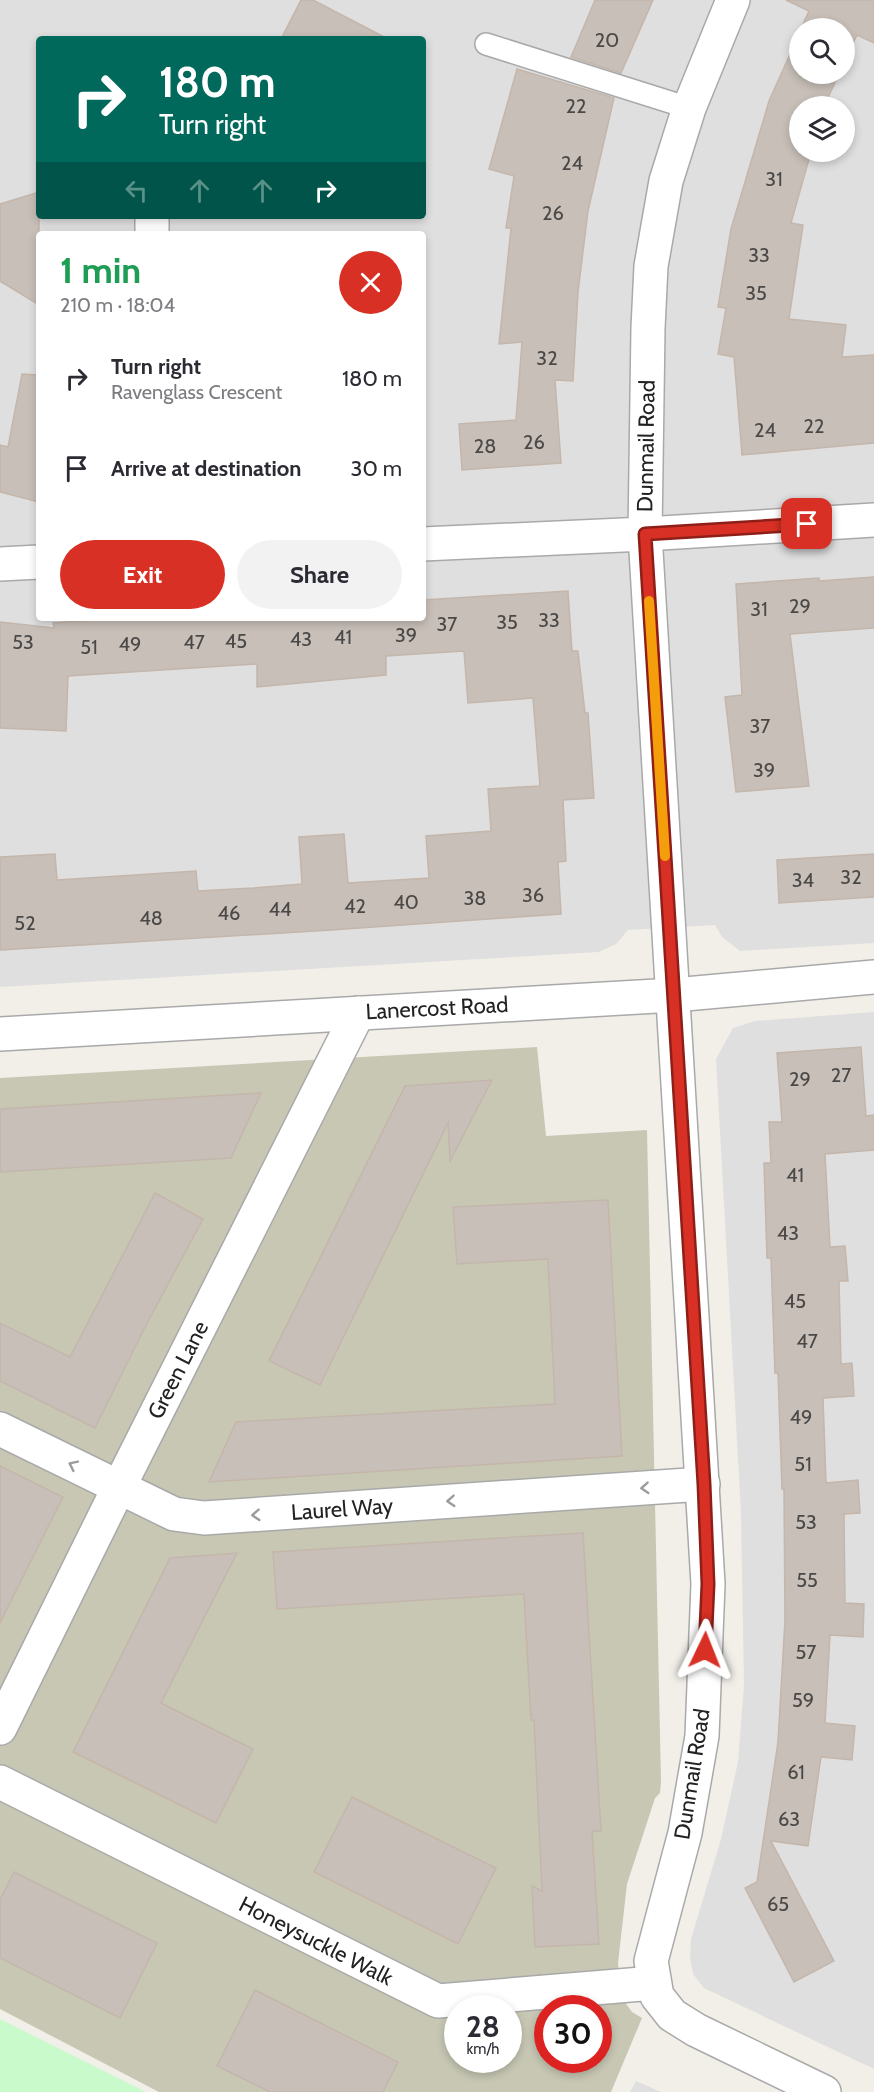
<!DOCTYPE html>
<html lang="en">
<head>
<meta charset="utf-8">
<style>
  :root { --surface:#fff; --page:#f2f2f3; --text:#2b2b33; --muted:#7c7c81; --accent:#d93025 }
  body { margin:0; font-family:Cabin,sans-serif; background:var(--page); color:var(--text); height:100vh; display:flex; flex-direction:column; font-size:22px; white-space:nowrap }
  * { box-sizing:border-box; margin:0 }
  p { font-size:20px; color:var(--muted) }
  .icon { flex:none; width:33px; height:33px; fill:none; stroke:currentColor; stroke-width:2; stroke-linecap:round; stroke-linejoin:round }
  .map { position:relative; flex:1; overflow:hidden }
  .panel { position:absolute; left:36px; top:231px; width:390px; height:390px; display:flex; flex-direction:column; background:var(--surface); border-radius:6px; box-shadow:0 3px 9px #0003 }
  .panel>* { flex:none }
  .guide { position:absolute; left:36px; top:36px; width:390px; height:183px; border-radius:6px; box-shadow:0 3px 9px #0003; background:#00695c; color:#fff; overflow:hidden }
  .buttons { position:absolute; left:789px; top:18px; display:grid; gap:12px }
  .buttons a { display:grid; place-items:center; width:66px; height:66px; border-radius:50%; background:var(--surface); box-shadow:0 3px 9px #0003; font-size:30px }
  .speed { position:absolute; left:444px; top:1995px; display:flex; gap:12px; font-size:30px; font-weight:700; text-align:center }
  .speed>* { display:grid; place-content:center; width:78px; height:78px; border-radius:50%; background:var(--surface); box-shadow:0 3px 9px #0003; line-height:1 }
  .speed small { font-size:15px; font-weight:400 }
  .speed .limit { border:9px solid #d22; background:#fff; color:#111 }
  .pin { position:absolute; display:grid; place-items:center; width:51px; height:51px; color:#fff; margin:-26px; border-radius:12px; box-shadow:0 3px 9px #0006 }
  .me { position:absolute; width:66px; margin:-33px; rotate:2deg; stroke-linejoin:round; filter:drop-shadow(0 0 4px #0008) }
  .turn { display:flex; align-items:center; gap:21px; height:126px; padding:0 24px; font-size:27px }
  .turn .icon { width:78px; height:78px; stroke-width:2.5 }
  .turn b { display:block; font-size:42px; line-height:51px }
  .lanes { display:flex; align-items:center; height:57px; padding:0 24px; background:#0003; justify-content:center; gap:30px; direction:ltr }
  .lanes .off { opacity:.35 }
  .round { display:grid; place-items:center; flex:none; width:63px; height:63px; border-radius:32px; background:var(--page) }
  .headline { display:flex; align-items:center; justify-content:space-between; height:102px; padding:0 24px }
  h1 { font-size:36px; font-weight:800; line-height:45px; color:#1e9e55 }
  .cta { display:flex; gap:12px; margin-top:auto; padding:12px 24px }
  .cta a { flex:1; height:69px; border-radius:36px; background:var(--accent); color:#fff; font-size:24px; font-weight:800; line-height:69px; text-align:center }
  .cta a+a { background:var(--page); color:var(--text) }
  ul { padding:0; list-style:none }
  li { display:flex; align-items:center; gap:18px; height:90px; padding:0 24px }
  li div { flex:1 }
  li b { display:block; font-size:22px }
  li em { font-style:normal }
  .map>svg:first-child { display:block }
  .residential { fill:#e0dfdf; fill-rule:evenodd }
  .construction { fill:#c7c7b4; fill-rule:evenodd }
  .park { fill:#c8facc }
  .building { fill:#c7bfb8; stroke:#c4b6ab; stroke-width:1.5 }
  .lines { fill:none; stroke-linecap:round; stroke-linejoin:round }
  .service-casing { stroke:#a9a9a9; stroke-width:24 }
  .minor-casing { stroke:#a9a9a9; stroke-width:36 }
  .service { stroke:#fff; stroke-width:21 }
  .minor { stroke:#fff; stroke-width:33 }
  .oneway { stroke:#9c9c9c }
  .route-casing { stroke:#8d1f18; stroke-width:15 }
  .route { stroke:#d93025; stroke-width:10 }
  .slow { stroke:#f59e0b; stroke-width:10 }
  .labels { text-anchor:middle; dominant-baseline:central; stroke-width:4.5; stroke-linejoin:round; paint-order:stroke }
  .number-label { font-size:20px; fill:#4b4948 }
  .street-label { font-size:22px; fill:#222; stroke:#fff }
</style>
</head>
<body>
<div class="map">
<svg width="874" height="2092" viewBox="0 0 874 2092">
  <rect width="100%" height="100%" fill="#f2efe9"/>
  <!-- residential -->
  <g class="residential">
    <path d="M 0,0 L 874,0 L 874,943 L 740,951 L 722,937 L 715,925 L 628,930 L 616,944 L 599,952 L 0,987 ZM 800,28 L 844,28 L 844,74 L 800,74 ZM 39,39 L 423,39 L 423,216 L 39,216 ZM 800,106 L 844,106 L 844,152 L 800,152 ZM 39,234 L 423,234 L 423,618 L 39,618 Z"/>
    <polygon points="874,1012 874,2069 704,1988 693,1974 690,1957 691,1939 721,1839 738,1762 744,1685 741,1513 716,1059 733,1028 755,1021"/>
    <polygon points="636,2081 661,2092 630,2092"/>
  </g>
  <!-- construction -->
  <path class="construction" d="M 537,1047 L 546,1136 L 647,1130 L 661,1782 L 660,1793 L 655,1798 L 627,1884 L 618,1963 L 620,1988 L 624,2001 L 632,2012 L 642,2018 L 611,2092 L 159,2092 L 0,2009 L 0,1078 ZM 458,2008 L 508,2008 L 508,2060 L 458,2060 ZM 548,2008 L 598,2008 L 598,2060 L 548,2060 Z"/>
  <!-- park -->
  <polygon class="park" points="0,2019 146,2092 0,2092"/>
  <!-- building -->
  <g class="building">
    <polygon points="301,0 313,0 388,39 281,39"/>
    <polygon points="595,0 653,0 621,73 571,57"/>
    <polygon points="786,0 874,0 874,43 857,35 844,62 844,28 801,28 809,11"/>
    <polygon points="800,32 800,74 839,74 824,106 800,106 800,152 811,152 791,223 803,225 789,319 846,325 842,357 874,355 874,443 742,455 734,357 718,354 726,308 718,307 731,229 769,101"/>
    <polygon points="517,69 614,98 588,211 578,292 573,381 555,380 561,463 462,470 459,424 516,420 522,342 499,344 511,228 506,228 514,176 489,169"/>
    <polygon points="39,192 39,305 0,281 0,204"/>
    <polygon points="22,374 39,375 39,502 0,492 0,445 8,447"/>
    <polygon points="874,577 874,628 790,634 809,786 736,792 725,697 742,695 736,584 819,578 819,581"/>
    <polygon points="568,591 572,651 578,651 585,713 588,713 594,798 563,800 566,861 558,862 561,914 331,930 0,950 0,857 55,854 57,880 196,871 198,891 253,888 302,884 299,837 344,834 348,883 429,878 426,836 491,831 488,789 540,786 533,698 468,703 464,651 386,656 386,675 257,687 257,664 68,676 66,731 0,728 0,622 54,628 53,623 117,618 423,618 423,600"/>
    <polygon points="874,854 874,897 779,903 777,860"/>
    <polygon points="861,1047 866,1116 874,1115 874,1150 825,1154 830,1247 845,1246 848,1281 839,1281 841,1364 852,1363 854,1396 823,1398 826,1483 858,1480 860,1513 844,1514 845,1603 864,1604 863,1637 830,1635 825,1723 855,1726 852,1760 821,1757 808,1846 771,1841 834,1961 794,1982 745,1888 757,1882 778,1742 785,1620 784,1489 782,1489 778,1373 775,1373 771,1258 767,1258 764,1163 771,1163 769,1122 782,1122 777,1053"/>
    <polygon points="492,1080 450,1161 448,1123 320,1385 269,1361 405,1086"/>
    <polygon points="261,1093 231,1158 0,1172 0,1109"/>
    <polygon points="155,1193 203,1219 145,1327 95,1428 0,1381 0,1323 70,1357"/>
    <polygon points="608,1200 622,1456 209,1482 236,1422 555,1404 548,1259 457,1264 453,1207"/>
    <polygon points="0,1466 63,1497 0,1623"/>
    <polygon points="583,1533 601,1831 592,1831 599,1944 535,1947 532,1886 542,1891 534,1720 531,1720 524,1594 277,1609 273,1552"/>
    <polygon points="237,1553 161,1703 253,1749 216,1823 73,1752 170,1558"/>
    <polygon points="352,1797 496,1868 458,1944 314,1872"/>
    <polygon points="14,1872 157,1943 120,2018 0,1958 0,1900"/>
    <polygon points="255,1990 398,2062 383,2092 270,2092 217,2066"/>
  </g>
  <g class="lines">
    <defs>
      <polyline id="service" points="486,44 689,108"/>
      <g id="minor">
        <polyline points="733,0 689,108 666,181 651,266 648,328 645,534 708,1584 702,1736 685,1833 651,1961 657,1996 672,2015 696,2030 824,2092"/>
        <polyline points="152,216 152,234"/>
        <polyline points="423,544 645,534 874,520"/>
        <polyline points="0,564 39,562"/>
        <polyline points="0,1034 674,995 874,977"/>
        <polyline points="0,1429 174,1514 204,1518 703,1484"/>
        <polyline points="0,1728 119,1487 358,1013"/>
        <polyline points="0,1782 438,2001 654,1983"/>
      </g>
    </defs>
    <!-- service casing -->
    <use href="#service" class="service-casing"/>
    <!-- minor casing -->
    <use href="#minor" class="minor-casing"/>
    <!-- service -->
    <use href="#service" class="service"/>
    <!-- minor -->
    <use href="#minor" class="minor"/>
  </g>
  <!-- one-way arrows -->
  <defs><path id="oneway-chevron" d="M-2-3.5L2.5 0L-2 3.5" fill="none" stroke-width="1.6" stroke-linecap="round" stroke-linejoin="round" transform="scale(1.5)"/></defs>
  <g class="oneway">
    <use href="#oneway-chevron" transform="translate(73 1465) rotate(-154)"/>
    <use href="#oneway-chevron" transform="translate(645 1488) rotate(176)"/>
    <use href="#oneway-chevron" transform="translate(451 1501) rotate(176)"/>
    <use href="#oneway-chevron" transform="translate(256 1515) rotate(176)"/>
  </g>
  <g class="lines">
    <defs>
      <polyline id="route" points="705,1650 708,1584 704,1484 645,534 807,524"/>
    </defs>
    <!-- route casing -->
    <use href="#route" class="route-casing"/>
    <!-- route -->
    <use href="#route" class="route"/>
    <!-- slow -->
    <polyline class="slow" points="649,601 665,856"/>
  </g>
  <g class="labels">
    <!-- number labels -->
    <g class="number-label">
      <text x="607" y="40">20</text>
      <text x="576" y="106">22</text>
      <text x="572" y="163">24</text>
      <text x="774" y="179">31</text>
      <text x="553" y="213">26</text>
      <text x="759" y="255">33</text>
      <text x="756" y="293">35</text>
      <text x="547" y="358">32</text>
      <text x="814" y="426">22</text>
      <text x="765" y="430">24</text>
      <text x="534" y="442">26</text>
      <text x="485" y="446">28</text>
      <text x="800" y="606">29</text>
      <text x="759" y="609">31</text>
      <text x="549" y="620">33</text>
      <text x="507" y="622">35</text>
      <text x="447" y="624">37</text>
      <text x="406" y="635">39</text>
      <text x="343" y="637">41</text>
      <text x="301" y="639">43</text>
      <text x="236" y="641">45</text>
      <text x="23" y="642">53</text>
      <text x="194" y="642">47</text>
      <text x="130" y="644">49</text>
      <text x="89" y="647">51</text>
      <text x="760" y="726">37</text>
      <text x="764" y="770">39</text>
      <text x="851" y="877">32</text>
      <text x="803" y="880">34</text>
      <text x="533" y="895">36</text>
      <text x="475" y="898">38</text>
      <text x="406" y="902">40</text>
      <text x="355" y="906">42</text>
      <text x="280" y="909">44</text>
      <text x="229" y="913">46</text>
      <text x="151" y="918">48</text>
      <text x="25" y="923">52</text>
      <text x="841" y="1075">27</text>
      <text x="800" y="1079">29</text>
      <text x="795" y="1175">41</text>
      <text x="788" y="1233">43</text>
      <text x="795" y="1301">45</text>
      <text x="807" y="1341">47</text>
      <text x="801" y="1417">49</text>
      <text x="803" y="1464">51</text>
      <text x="806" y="1522">53</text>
      <text x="807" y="1580">55</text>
      <text x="806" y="1652">57</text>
      <text x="803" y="1700">59</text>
      <text x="796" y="1772">61</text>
      <text x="789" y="1819">63</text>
      <text x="778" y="1904">65</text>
    </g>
    <!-- street labels -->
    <g class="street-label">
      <text transform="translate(646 446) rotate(-89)">Dunmail Road</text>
      <text transform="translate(437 1008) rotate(-3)">Lanercost Road</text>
      <text transform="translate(178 1370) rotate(-63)">Green Lane</text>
      <text transform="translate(342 1509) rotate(-4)">Laurel Way</text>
      <text transform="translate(692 1774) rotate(-81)">Dunmail Road</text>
      <text transform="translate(316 1941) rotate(27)">Honeysuckle Walk</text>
    </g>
  </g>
</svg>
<div class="buttons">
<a><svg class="icon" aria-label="search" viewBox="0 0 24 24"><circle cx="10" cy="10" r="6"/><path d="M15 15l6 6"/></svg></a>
<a><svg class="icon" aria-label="layers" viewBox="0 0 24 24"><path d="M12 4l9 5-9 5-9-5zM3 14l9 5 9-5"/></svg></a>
</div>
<div class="speed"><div>28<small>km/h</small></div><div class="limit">30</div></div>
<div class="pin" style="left:807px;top:524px;background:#d93025"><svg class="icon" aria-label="arrive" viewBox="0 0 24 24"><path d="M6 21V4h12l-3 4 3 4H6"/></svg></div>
<svg class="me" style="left:705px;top:1650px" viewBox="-20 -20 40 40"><path d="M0-17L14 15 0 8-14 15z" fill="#d93025" stroke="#fff" stroke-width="4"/></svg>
<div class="guide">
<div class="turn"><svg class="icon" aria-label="right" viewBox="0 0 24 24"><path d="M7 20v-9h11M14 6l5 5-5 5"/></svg><div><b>180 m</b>Turn right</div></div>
<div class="lanes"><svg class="icon off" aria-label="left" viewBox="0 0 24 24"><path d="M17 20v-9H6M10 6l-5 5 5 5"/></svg><svg class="icon off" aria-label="ahead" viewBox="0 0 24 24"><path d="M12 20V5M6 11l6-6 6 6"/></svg><svg class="icon off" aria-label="ahead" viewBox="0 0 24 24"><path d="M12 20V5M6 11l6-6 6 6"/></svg><svg class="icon" aria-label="right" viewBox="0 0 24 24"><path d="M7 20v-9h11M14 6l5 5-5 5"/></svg></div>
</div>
<section class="panel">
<div class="headline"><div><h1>1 min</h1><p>210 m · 18:04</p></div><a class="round" style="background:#d93025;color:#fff"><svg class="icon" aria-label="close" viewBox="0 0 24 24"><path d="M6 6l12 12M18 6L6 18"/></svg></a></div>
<ul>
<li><svg class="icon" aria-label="right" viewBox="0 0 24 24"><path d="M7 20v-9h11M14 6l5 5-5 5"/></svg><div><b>Turn right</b><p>Ravenglass Crescent</p></div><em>180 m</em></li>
<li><svg class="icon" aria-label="arrive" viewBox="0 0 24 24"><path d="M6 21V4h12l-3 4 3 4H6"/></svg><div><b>Arrive at destination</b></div><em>30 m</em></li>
</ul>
<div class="cta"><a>Exit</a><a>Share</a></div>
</section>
</div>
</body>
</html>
